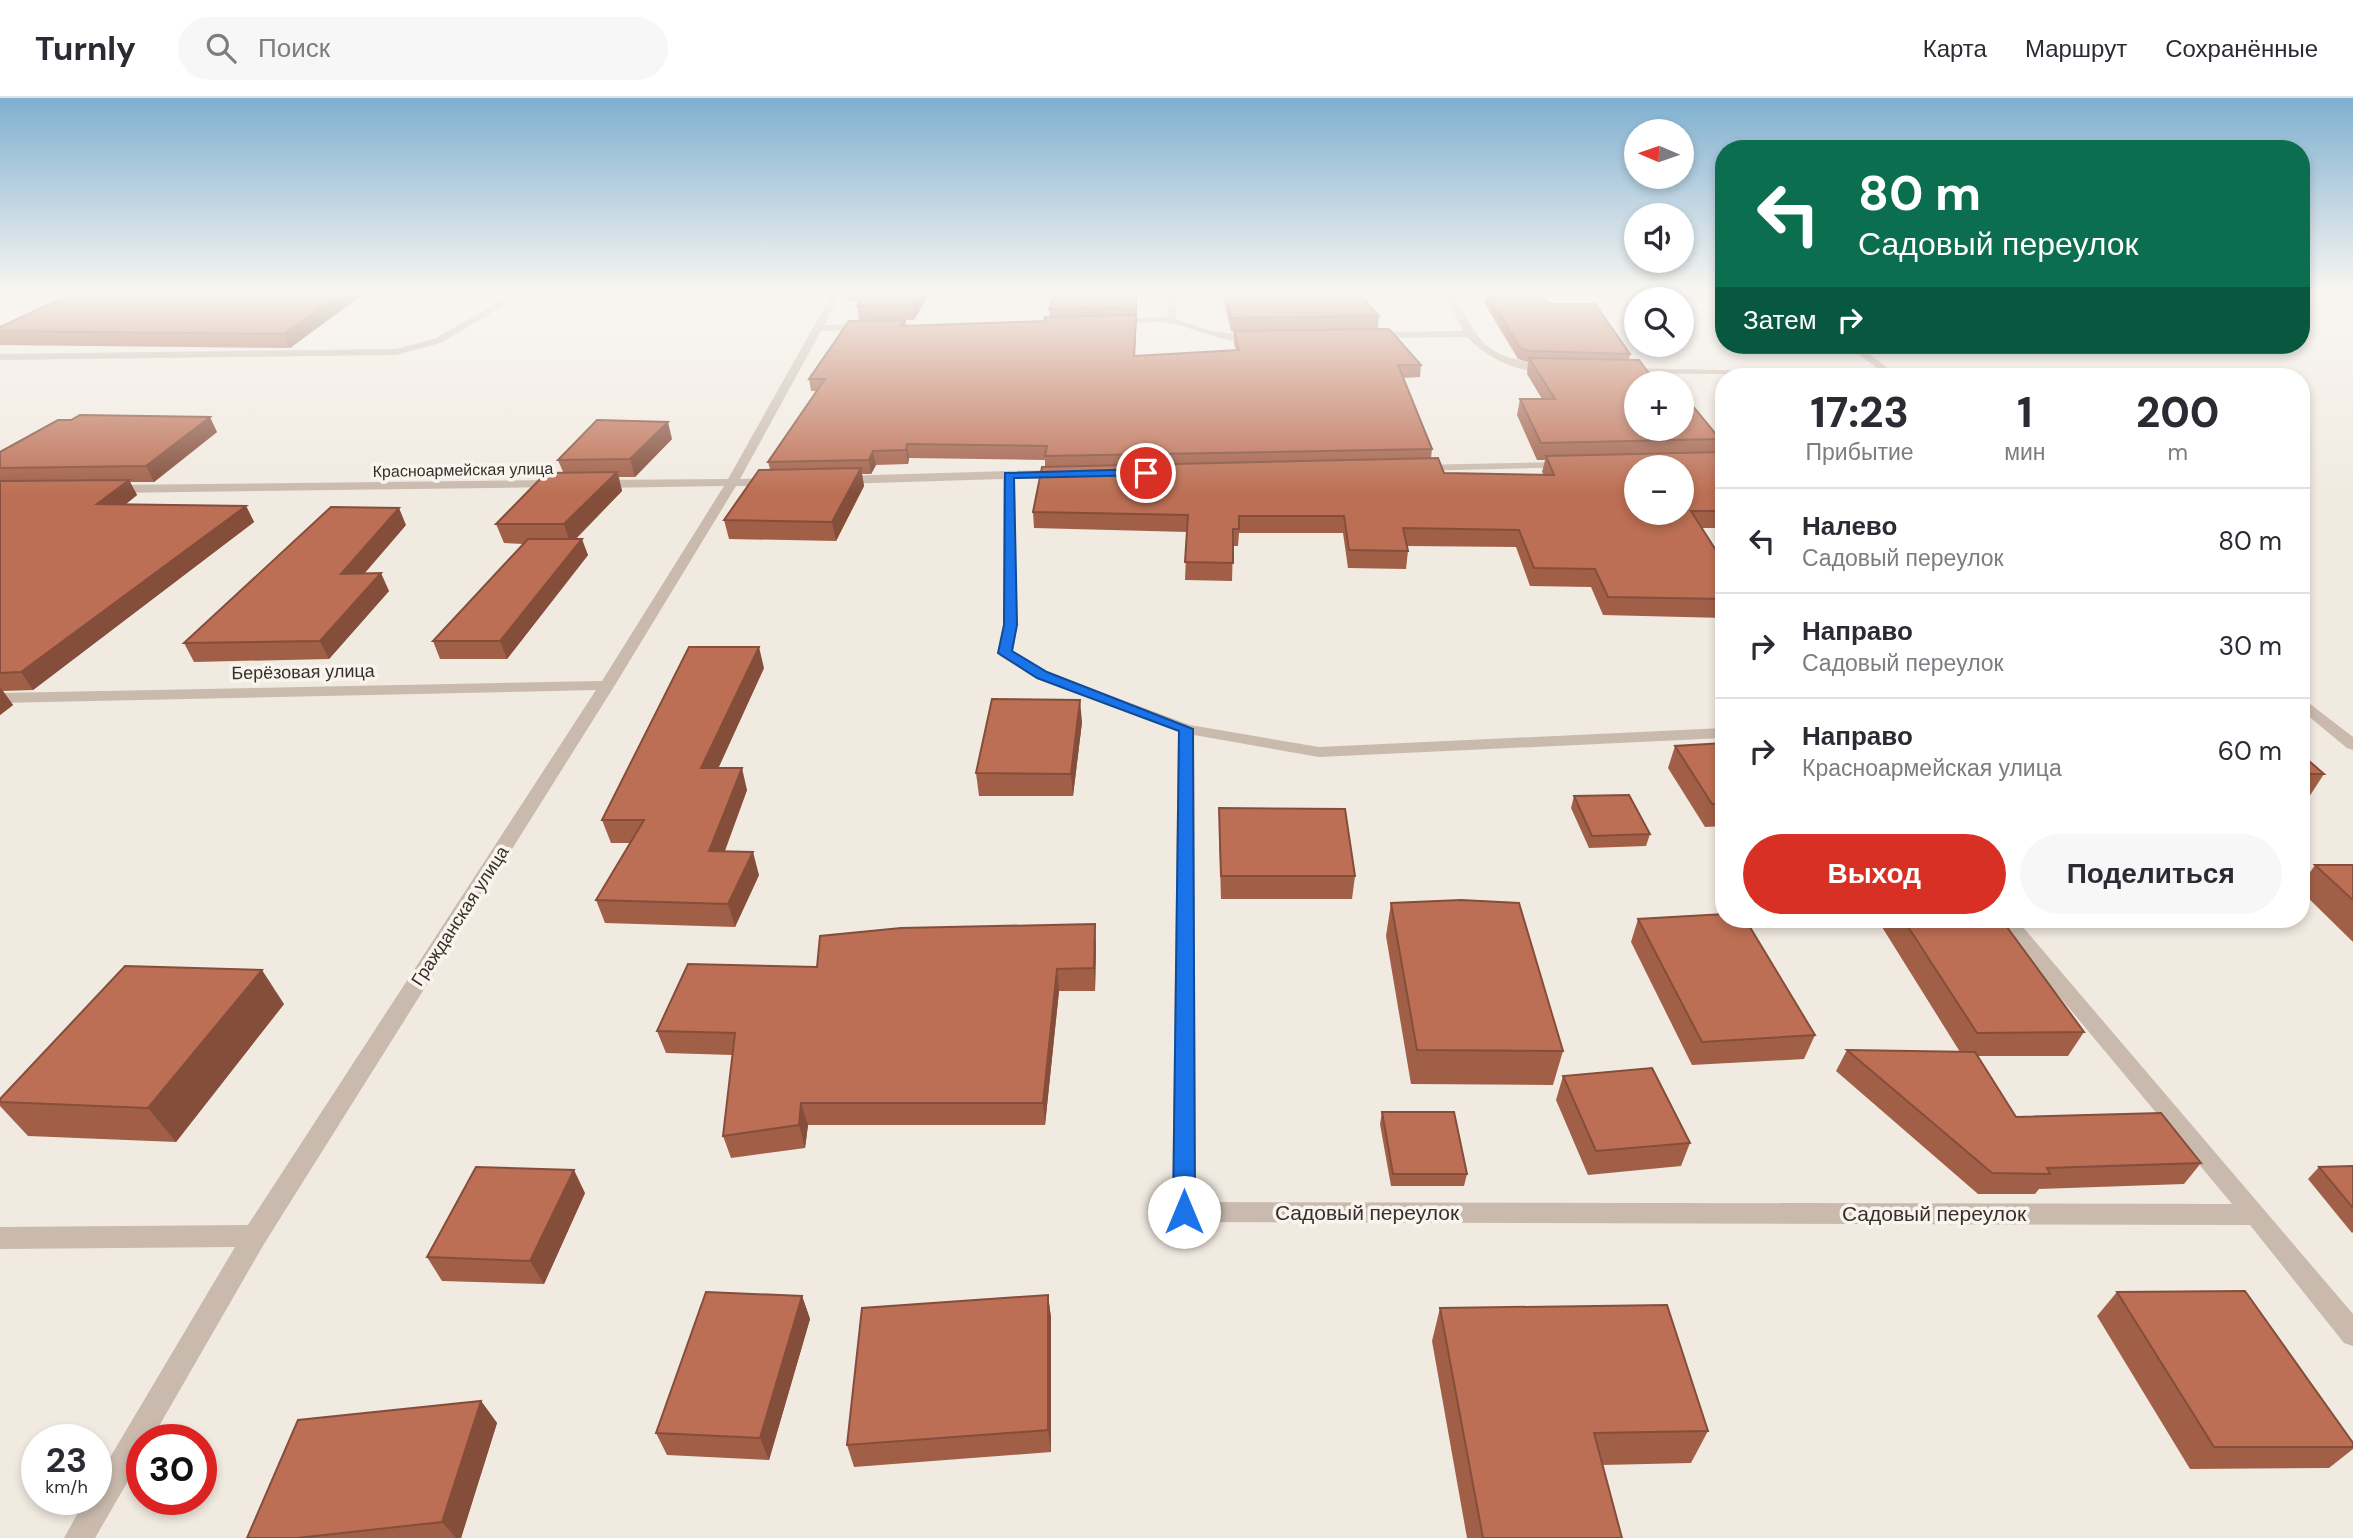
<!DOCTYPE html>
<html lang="ru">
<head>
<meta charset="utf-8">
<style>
  :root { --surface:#fff; --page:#f7f7f7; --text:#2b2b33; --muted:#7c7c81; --line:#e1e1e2; --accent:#d93025 }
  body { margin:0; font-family:"DM Sans",sans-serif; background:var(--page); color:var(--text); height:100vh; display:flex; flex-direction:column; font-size:26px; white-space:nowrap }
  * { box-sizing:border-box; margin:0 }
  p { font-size:23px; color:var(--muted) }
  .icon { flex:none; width:38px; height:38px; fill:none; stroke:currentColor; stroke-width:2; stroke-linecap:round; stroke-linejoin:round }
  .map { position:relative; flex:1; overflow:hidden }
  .details { position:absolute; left:1715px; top:270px; width:595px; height:560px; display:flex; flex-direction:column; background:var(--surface); border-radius:28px; box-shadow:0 4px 10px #0003 }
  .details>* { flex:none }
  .guide { position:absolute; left:1715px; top:42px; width:595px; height:214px; border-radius:28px; box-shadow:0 4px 10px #0003; background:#0b6e4f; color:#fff; overflow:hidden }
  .needle { width:46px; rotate:272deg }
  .tools { position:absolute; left:1624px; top:21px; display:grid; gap:14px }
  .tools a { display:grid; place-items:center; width:70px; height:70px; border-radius:50%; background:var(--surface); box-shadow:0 4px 10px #0003; font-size:35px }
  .speed { position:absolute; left:21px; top:1326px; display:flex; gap:14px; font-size:35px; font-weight:700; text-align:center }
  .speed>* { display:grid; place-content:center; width:91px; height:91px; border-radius:50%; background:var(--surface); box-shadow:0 4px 10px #0003; line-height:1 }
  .speed small { font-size:18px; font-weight:400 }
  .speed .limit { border:10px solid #d22; background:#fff; color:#111 }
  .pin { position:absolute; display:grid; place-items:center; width:60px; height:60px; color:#fff; margin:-30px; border:4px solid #fff; border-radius:50%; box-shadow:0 2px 7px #0007 }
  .me { position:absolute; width:77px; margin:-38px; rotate:0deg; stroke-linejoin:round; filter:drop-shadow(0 0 5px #0008) }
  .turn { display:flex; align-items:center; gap:24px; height:147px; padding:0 28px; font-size:32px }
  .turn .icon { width:91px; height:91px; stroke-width:2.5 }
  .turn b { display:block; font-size:49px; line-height:60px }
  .then { display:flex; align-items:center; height:66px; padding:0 28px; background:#0003; gap:14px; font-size:26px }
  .eta { display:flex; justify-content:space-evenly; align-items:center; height:119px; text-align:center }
  .eta b { font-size:42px; font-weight:800; line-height:49px }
  .action { display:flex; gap:14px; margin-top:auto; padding:14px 28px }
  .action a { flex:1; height:80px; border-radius:42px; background:var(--accent); color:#fff; font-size:28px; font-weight:800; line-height:80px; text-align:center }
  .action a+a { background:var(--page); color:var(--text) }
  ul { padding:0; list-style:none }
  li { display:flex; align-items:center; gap:21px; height:105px; padding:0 28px; border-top:2px solid var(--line) }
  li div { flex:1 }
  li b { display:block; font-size:26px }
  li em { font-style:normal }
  header { display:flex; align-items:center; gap:42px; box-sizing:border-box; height:98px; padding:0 35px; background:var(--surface); border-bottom:2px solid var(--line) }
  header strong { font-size:33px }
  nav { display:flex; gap:38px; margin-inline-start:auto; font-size:24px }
  .search { width:490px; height:63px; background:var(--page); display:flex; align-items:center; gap:18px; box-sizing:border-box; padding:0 24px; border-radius:38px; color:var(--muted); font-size:26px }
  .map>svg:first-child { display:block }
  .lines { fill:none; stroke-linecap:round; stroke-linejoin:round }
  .minor { fill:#c9baad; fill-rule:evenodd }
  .wall { fill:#a25f48 }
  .shaded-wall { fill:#844e3b }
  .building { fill:#bc6f54; stroke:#844e3b; stroke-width:2; fill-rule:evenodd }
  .route { fill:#1a73e8; stroke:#114b97; stroke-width:2 }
  .labels { text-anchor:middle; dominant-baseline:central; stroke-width:7; stroke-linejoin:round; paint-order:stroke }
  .far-street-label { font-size:16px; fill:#382f2b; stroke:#f9f4ed }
  .street-label { font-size:18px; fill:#382f2b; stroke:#f9f4ed }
  .near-street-label { font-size:21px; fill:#382f2b; stroke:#f9f4ed }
</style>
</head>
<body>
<header>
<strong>Turnly</strong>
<div class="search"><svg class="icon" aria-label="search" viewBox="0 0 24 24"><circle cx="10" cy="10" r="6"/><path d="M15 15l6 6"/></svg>Поиск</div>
<nav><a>Карта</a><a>Маршрут</a><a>Сохранённые</a></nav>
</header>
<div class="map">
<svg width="2353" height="1440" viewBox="0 0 2353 1440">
  <rect width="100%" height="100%" fill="#f1eae1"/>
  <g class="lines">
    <!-- minor -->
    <g class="minor">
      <polygon points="516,194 527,194 440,245 396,257 0,262 0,256 396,251 434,241"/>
      <polygon points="833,194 842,194 824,227 866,226 871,229 866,232 821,233 740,381 773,380 779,384 773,388 736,388 615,587 264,1146 151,1342 142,1342 142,1359 95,1440 64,1440 85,1402 96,1402 96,1383 235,1149 0,1151 0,1129 248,1127 596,592 0,605 0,595 602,583 724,388 598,390 592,386 598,382 728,381"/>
      <path d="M 1170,194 L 1178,194 L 1176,221 L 1212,233 L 1260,239 C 1238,253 1193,229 1170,225 C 1153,222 1132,226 1115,227 L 1110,224 L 1115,221 L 1167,219 Z"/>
      <path d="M 1444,194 L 1453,194 C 1483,254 1487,257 1553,269 L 1553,273 C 1520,277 1488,261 1467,239 L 1371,240 L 1366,237 L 1371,234 L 1463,233 Z"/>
      <polygon points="1847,247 1858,247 1898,278 1887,278"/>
      <polygon points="1626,270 1872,275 1877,278 1622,275 1622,271"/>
      <polygon points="1568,364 1574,367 1572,369 1417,373 1411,370 1417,367"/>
      <polygon points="1009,373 1064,372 1070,376 1064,380 1015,381 1017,527 1013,553 1047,574 1190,627 1319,649 1724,630 1724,640 1319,659 1194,637 1196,1104 2232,1106 1995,821 2016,821 2353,1216 2353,1248 2344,1245 2250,1127 1184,1124 1175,1121 1172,1114 1178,633 1037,580 1000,558 998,555 1003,527 1003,381 840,386 834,382 840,378"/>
      <polygon points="556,382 562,386 560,389 112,395 106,391 112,387"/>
      <polygon points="2301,599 2353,639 2353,652 2347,650 2301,612"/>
    </g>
  </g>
  <!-- wall -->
  <g class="wall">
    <polygon points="75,194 366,194 290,250 0,247 0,229"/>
    <polygon points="847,194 930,194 914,222 906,222 906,228 1044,223 1050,219 1049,211 1136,194 1137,217 1135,258 1236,253 1234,245 1234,233 1231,233 1222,194 1358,194 1379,218 1378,231 1421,267 1420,279 1403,280 1432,351 1431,360 1444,375 1544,377 1542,374 1545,362 1537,362 1517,317 1520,301 1542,301 1527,276 1528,264 1518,261 1485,206 1486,200 1482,194 1541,194 1548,206 1630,256 1629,261 1636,285 1720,341 1717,354 1724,354 1724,430 1702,430 1724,465 1724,520 1603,517 1591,489 1530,488 1516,449 1407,448 1408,453 1406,471 1348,470 1343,435 1239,435 1238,448 1233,448 1232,483 1185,482 1187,434 1034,430 1033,414 1045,369 1045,362 909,360 908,366 876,367 871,376 862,376 864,388 836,443 729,441 724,422 770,371 768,364 816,293 811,293 809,281 859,223 857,208 860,203 848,203"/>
    <polygon points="217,334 154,384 130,384 137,397 126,406 246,408 254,424 33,592 3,593 13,607 0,617 0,354"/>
    <polygon points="672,341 635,379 619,379 622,393 576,441 588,457 507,561 440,561 433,543 523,446 504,445 496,426 563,374 558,362"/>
    <polygon points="406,427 364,476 389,493 329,561 194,564 184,545"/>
    <polygon points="764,570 718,670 747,692 725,753 759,777 735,829 605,825 596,802 630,745 611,745 602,722"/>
    <polygon points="1082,624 1073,698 979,698 976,675"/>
    <polygon points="1724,645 1724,728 1705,729 1668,670 1675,648"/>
    <polygon points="2301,656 2324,676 2309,699 2301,699"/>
    <polygon points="1574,698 1650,736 1646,748 1589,750 1571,710"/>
    <polygon points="1219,710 1355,778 1352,801 1221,801 1219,733"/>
    <polygon points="2315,767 2353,767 2353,844 2301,793 2301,787"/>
    <polygon points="1391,805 1563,953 1553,987 1411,986 1386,838"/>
    <polygon points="1638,821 1815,937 1804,961 1692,967 1631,844"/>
    <polygon points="1877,821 2001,821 2084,934 2068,958 1978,958 2016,1019 2201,1065 2184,1086 2039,1091 2035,1096 1978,1096 1836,973 1847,952 1960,954"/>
    <polygon points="1096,848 1095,893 1059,893 1045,1027 808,1027 805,1050 731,1060 723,1038 733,957 666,955 657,933 817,869"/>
    <polygon points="284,906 176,1044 28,1038 0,1008 0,1001"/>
    <polygon points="1563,978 1690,1045 1681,1068 1588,1077 1556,1002"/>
    <polygon points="1382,1014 1467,1076 1464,1088 1391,1088 1380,1026"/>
    <polygon points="2353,1068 2353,1134 2352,1135 2308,1081 2319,1069"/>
    <polygon points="585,1095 544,1186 442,1183 427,1159"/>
    <polygon points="2117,1194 2353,1345 2353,1351 2329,1370 2190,1371 2097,1218"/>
    <polygon points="1048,1197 1051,1220 1051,1354 854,1369 847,1347"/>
    <polygon points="802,1198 810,1221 769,1362 667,1357 656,1335"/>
    <polygon points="1440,1210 1708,1333 1691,1365 1602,1367 1622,1440 1467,1440 1432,1243"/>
    <polygon points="481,1303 497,1325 461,1440 247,1440"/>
  </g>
  <!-- shaded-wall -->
  <g class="shaded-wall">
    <polygon points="344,194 366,194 290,250 284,236"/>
    <polygon points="919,194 930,194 914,222 912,207"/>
    <polygon points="210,319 217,334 154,384 146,368"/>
    <polygon points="668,324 672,341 635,379 630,361"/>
    <polygon points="907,346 909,360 908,366 906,352"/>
    <polygon points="873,353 876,367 871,376 869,362"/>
    <polygon points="861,370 864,388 836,443 832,424"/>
    <polygon points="617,374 622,393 570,446 564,426"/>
    <polygon points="129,382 137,397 106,422 97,406"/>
    <polygon points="246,408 254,424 33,592 21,574"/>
    <polygon points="399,410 406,427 349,493 341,476"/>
    <polygon points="582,441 588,457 507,561 500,543"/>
    <polygon points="381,475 389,493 329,561 320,543"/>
    <polygon points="759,549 764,570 708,693 701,670"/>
    <polygon points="0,589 13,607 0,617"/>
    <polygon points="1080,602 1082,624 1073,698 1071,676"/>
    <polygon points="742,670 747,692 716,776 709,753"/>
    <polygon points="753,754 759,777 735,829 728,806"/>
    <polygon points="1095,826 1096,848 1095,893 1094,870"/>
    <polygon points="1057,871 1059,893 1045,1027 1043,1005"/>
    <polygon points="262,872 284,906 176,1044 148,1010"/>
    <polygon points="801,1005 808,1027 805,1050 799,1027"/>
    <polygon points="574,1072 585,1095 544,1186 530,1163"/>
    <polygon points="1048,1197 1051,1220 1051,1354 1048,1332"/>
    <polygon points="802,1198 810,1221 769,1362 760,1340"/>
    <polygon points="481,1303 497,1325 461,1440 456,1440 442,1424"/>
  </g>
  <!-- building -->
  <g class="building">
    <polygon points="75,194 344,194 284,236 0,233 0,229"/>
    <polygon points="866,194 919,194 912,207 857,208"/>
    <polygon points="1055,194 1136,194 1136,209 1049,211"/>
    <polygon points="1225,194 1358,194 1379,218 1231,220"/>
    <polygon points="1491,194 1541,194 1548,206 1595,206 1630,256 1528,253 1520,250 1487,196 1492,196"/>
    <polygon points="1136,217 1134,258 1239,252 1234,233 1389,231 1421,267 1398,267 1432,351 1045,358 1047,348 907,346 906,352 873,353 869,362 768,364 825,281 809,281 849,223 905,222 901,228 1044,223 1045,219"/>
    <polygon points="1529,260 1639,262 1656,285 1636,285 1636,331 1682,331 1682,295 1720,341 1541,345 1520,301 1555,301"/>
    <polygon points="80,317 210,319 146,368 0,370 0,354 58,322 71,322"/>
    <polygon points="597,322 668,324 630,361 558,362"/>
    <path d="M 1724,354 L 1724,413 L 1691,413 L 1724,465 L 1724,501 L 1608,499 L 1595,471 L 1534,470 L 1519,432 L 1403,430 L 1408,453 L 1349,452 L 1344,418 L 1239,418 L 1239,431 L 1233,431 L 1233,465 L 1185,464 L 1188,417 L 1033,414 L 1042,369 L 1438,360 L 1444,375 L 1554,377 L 1546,358 ZM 1636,369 L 1682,369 L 1682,415 L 1636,415 Z"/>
    <polygon points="861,370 832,424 724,422 759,372"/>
    <polygon points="617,374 564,426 496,426 546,375"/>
    <polygon points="129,382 97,406 246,408 21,574 0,575 0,383"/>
    <polygon points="331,409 399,410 341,476 381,475 320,543 184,545"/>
    <polygon points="528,441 582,441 500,543 433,543"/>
    <polygon points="689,549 759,549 701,670 742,670 709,753 753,754 728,806 596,802 644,722 602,722"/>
    <polygon points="992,601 1080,602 1071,676 976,675"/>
    <polygon points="1724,645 1724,706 1712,706 1675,648"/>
    <polygon points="2301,656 2324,676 2301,676"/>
    <polygon points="1629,697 1650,736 1592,738 1574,698"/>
    <polygon points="1219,710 1345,711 1355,778 1221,778"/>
    <polygon points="2315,767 2353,767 2353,802"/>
    <polygon points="1461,802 1519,805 1563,953 1417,952 1391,805"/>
    <polygon points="1724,816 1724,821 1745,821 1815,937 1702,944 1638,821"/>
    <polygon points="1903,821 2001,821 2084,934 1977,935"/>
    <polygon points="1095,826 1094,870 1057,871 1043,1005 801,1005 799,1027 723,1038 735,935 657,933 688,866 817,869 820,838 901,830"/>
    <polygon points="125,868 262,872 148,1010 0,1004 0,1001"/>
    <polygon points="1847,952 1975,954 2016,1019 2161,1015 2201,1065 2047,1070 2050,1076 1992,1075"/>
    <polygon points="1652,970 1690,1045 1596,1053 1563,978"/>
    <polygon points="1382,1014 1454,1014 1467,1076 1393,1076"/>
    <polygon points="2353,1068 2353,1110 2319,1069"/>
    <polygon points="476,1069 574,1072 530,1163 427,1159"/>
    <polygon points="2245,1193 2353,1345 2353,1349 2214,1349 2117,1194"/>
    <polygon points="706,1194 802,1198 760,1340 656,1335"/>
    <polygon points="1048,1197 1048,1332 847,1347 862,1210"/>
    <polygon points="1667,1207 1708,1333 1594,1335 1622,1440 1483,1440 1440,1210"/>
    <polygon points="481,1303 442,1424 297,1440 247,1440 298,1322"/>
  </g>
  <!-- sky -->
  <linearGradient id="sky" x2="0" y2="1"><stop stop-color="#7fb0d0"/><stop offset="0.49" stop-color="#f9f6f2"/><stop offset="1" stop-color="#f9f6f2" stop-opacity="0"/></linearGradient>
  <rect width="2353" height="396" fill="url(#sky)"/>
  <!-- route -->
  <polygon class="route" points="1146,371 1151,375 1150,377 1014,380 1017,527 1012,553 1047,574 1193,631 1195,1114 1192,1121 1184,1124 1176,1121 1173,1114 1179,633 1037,580 998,555 1004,527 1005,375"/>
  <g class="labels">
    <!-- far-street labels -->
    <g class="far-street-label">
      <text transform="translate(463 372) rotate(-1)">Красноармейская улица</text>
    </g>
    <!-- street labels -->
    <g class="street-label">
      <text transform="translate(303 574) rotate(-1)">Берёзовая улица</text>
      <text transform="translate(460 818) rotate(-57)">Гражданская улица</text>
    </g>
    <!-- near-street labels -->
    <g class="near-street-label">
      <text x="1367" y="1115">Садовый переулок</text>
      <text x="1934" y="1116">Садовый переулок</text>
    </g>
  </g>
</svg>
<div class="tools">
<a><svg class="needle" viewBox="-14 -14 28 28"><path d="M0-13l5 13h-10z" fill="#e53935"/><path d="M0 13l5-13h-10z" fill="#7c7c81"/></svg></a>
<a><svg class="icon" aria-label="sound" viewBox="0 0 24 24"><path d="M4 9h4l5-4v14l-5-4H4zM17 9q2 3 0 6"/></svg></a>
<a><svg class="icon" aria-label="search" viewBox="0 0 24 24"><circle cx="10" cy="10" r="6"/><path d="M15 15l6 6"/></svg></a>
<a>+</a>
<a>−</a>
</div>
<div class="speed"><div>23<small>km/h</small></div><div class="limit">30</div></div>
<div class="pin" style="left:1146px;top:375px;background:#d93025"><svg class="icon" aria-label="arrive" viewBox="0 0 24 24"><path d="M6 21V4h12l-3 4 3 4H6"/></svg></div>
<svg class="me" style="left:1184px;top:1114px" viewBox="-20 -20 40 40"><circle r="19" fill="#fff"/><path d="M0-13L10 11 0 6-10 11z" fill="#1a73e8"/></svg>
<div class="guide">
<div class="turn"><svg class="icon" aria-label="left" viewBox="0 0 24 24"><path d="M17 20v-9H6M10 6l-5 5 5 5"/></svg><div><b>80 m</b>Садовый переулок</div></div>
<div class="then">Затем<svg class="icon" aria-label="right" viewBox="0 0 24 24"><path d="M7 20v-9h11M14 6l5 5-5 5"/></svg></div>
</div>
<section class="details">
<div class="eta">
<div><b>17:23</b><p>Прибытие</p></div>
<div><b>1</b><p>мин</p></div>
<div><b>200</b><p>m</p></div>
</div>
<ul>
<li><svg class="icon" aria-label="left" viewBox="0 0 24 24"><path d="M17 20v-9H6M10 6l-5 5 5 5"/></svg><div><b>Налево</b><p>Садовый переулок</p></div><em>80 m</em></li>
<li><svg class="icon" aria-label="right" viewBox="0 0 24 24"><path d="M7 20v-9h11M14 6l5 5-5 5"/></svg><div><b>Направо</b><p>Садовый переулок</p></div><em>30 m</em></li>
<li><svg class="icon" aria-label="right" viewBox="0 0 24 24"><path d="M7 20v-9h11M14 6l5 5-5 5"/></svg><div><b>Направо</b><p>Красноармейская улица</p></div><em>60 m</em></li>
</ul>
<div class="action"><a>Выход</a><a>Поделиться</a></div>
</section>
</div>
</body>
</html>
